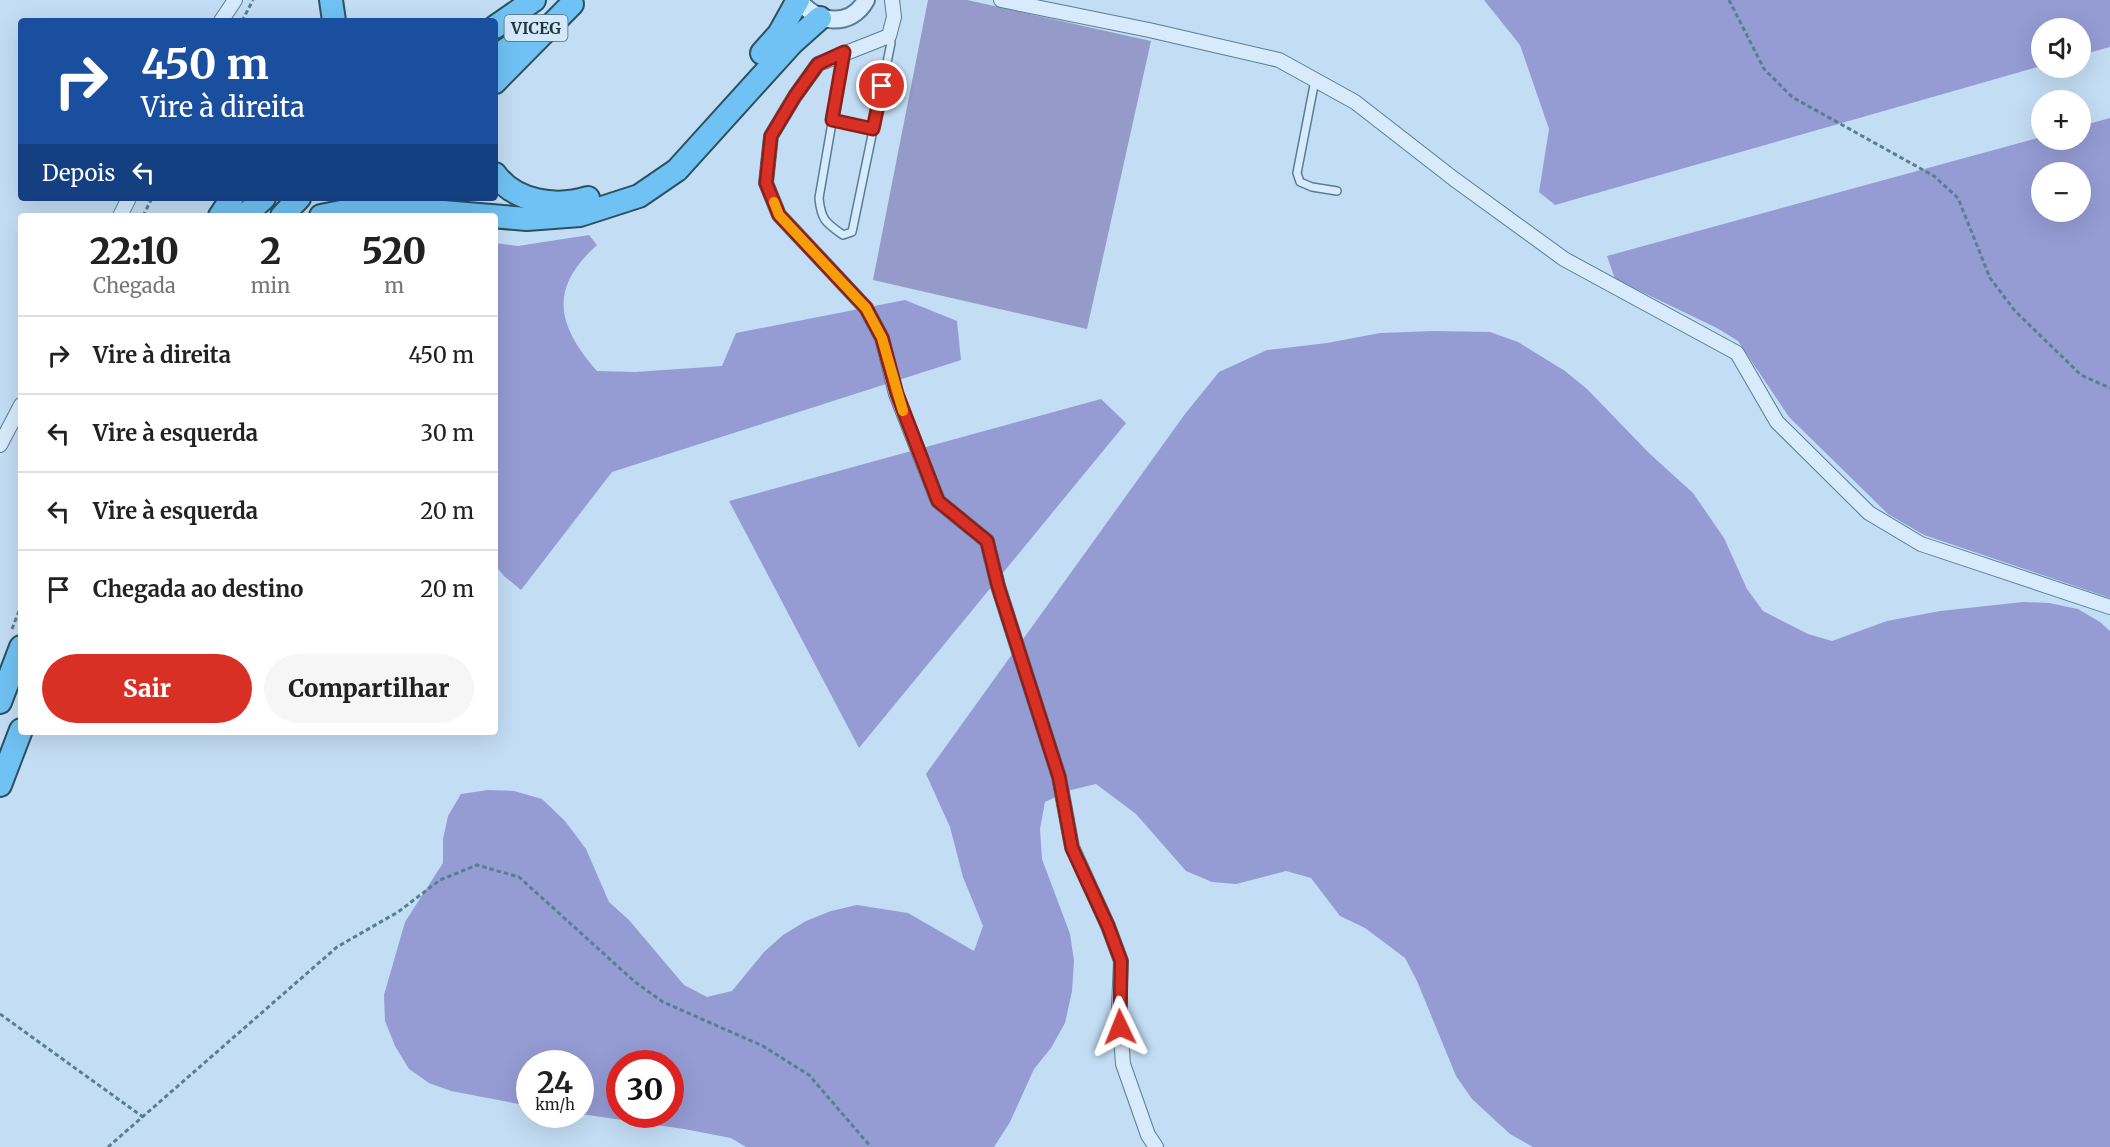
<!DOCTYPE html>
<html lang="pt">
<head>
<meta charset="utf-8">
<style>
  :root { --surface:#fff; --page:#f6f6f6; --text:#222; --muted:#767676; --line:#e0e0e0; --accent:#d93025 }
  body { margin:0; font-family:Merriweather,serif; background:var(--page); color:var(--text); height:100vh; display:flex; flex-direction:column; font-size:22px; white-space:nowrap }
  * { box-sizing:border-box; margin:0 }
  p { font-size:20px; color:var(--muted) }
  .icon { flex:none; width:33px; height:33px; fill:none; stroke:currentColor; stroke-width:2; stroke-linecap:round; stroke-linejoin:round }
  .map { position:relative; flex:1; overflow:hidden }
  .panel { position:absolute; left:18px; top:213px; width:480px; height:522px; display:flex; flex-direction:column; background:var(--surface); border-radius:6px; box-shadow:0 6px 24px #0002 }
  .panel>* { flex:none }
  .banner { position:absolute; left:18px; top:18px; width:480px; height:183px; border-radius:6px; box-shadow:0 6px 24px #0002; background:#1a4fa0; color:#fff; overflow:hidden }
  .fabs { position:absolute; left:2031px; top:18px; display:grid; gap:12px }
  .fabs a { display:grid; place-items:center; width:60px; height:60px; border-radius:50%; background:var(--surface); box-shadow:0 6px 24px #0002; font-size:30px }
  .speed { position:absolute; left:516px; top:1050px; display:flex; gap:12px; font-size:30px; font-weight:700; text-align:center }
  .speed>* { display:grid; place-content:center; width:78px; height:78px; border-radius:50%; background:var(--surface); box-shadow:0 6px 24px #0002; line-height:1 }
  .speed small { font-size:15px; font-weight:400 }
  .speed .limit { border:9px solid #d22; background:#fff; color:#111 }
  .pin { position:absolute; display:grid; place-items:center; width:51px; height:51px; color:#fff; margin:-26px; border:3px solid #fff; border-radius:50%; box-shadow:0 2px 6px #0007 }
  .me { position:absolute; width:66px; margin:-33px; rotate:358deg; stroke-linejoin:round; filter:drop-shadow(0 0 4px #0008) }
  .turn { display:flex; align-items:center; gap:21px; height:126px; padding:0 24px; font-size:27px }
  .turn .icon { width:78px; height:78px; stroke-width:2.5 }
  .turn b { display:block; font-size:42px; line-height:51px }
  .then { display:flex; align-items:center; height:57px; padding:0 24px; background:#0003; gap:12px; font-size:22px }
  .eta { display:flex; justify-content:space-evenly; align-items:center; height:102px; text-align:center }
  .eta b { font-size:36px; font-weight:800; line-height:42px }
  .primary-button { display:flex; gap:12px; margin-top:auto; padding:12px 24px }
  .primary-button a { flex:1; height:69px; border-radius:36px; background:var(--accent); color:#fff; font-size:24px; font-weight:800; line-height:69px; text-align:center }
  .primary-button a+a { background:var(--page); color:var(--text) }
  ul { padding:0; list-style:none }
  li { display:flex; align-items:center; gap:18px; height:78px; padding:0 24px; border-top:2px solid var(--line) }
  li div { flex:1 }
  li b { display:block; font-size:22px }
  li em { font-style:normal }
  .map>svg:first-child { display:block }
  .green { fill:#959cd4; fill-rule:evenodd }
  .cemetery { fill:#959bc8 }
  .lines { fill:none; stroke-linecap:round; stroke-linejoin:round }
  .service-casing { stroke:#577f91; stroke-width:10 }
  .minor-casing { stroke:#577f91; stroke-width:16 }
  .tertiary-casing { stroke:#577f91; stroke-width:20 }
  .trunk-casing { stroke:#2b525e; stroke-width:26 }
  .path { stroke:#577f91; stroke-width:3; stroke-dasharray:4.5 3; stroke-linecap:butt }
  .service { stroke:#d7ebfd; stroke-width:7 }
  .minor { stroke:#d7ebfd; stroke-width:14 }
  .tertiary { stroke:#d7ebfd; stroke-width:16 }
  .trunk { stroke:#70c2f4; stroke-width:22 }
  .route-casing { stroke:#8d1f18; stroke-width:15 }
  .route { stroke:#d93025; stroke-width:10 }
  .slow { stroke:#f59e0b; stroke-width:10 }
  .labels { text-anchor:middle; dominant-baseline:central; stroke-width:5; stroke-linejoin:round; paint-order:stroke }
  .shield { fill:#d3e8fa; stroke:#546b77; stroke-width:1.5 }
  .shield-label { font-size:16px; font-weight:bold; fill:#1d363f }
</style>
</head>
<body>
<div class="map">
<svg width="2110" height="1147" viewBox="0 0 2110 1147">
  <rect width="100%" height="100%" fill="#c3ddf4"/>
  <!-- green -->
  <g class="green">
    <polygon points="1484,0 2110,0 2110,47 2081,55 2080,28 2042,28 2041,66 1555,205 1539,192 1549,129 1520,45"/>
    <path d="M 2110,118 L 2110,598 L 1924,535 L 1888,514 L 1789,417 L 1738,341 L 1717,328 L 1615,279 L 1607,256 L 2041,137 L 2042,140 L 2080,140 L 2081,126 ZM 2042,172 L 2080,172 L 2080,212 L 2042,212 Z"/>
    <path d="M 589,235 L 597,245 C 548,289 557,325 597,371 L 635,372 L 722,366 L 736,333 L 905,300 L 957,321 L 961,360 L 612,472 L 521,590 L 504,576 L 495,565 L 495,243 L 518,246 Z"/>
    <path d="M 1434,331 L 1490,332 L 1518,342 L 1565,371 L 1587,389 L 1649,453 L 1693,493 L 1724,538 L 1747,589 L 1763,611 L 1808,634 L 1832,641 L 1887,621 L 1940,611 L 2023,602 L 2049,603 L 2078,609 L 2100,622 L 2110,631 L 2110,1147 L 1533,1147 L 1510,1134 L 1472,1099 L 1456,1076 L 1417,981 L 1405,958 L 1365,928 L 1340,916 L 1311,878 L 1286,871 L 1236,884 L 1212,882 L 1186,871 L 1136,814 L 1096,784 L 1071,790 L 1045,802 L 1040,829 L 1042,859 L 1070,934 L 1074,961 L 1072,991 L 1065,1023 L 1051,1048 L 1034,1069 L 1010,1122 L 994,1147 L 746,1147 L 731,1138 L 684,1129 L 581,1114 L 580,1064 L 530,1064 L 529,1106 L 451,1091 L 429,1083 L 409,1069 L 395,1046 L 385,1021 L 384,995 L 405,922 L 443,863 L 443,839 L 448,816 L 461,794 L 488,790 L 514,791 L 542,799 L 565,821 L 586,849 L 609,902 L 629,920 L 684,985 L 707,997 L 732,991 L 764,952 L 783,935 L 806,921 L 831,911 L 857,905 L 908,913 L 974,951 L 983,926 L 963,877 L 950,827 L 926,774 L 1185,414 L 1219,372 L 1267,350 L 1327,343 L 1380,333 ZM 620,1064 L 670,1064 L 670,1114 L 620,1114 Z"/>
    <polygon points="1101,399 1126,423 859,748 729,501"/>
  </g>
  <!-- cemetery -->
  <polygon class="cemetery" points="928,0 967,0 1151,41 1087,329 873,280"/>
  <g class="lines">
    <defs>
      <g id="service">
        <path d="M 844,53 L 819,198 C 821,220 826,223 843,235 L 852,232 L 891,43 L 889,36"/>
        <polyline points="1315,80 1297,173 1300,182 1312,187 1337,191"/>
        <polyline points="833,120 873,130"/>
      </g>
      <g id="minor">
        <polyline points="892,0 894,17 889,36 818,64 795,96 771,136 766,183 779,215 866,308 882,338 896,394 938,501 987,541 998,586 1059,777 1072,847 1108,926 1121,961 1119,1008 1123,1064 1148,1135 1156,1147"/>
        <polyline points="1001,0 1149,30 1279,60 1355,102 1454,179 1564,259 1737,353 1777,422 1869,513 1921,544 2110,607"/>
        <polyline points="221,21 235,0"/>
        <polyline points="120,216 129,198"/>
        <polyline points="0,445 21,405"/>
      </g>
      <path id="tertiary" d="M 799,0 C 816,24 851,28 866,0"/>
      <g id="trunk">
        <polyline points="331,0 334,21"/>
        <polyline points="495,27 534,0"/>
        <polyline points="762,53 779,34 798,0"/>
        <polyline points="495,57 526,36"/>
        <polyline points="495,82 572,4"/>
        <path d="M 495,174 C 515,202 556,208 588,198"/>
        <polyline points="220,216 232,198"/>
        <polyline points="244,216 264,198"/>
        <polyline points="282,216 299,198"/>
        <polyline points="321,216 371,206 527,219 580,215 639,196 677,170 792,43 820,18"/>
        <polyline points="0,702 21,647"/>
        <polyline points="0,785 21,730"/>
      </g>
    </defs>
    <!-- service casing -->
    <use href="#service" class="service-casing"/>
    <!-- minor casing -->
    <use href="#minor" class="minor-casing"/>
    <!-- tertiary casing -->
    <use href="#tertiary" class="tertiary-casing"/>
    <!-- trunk casing -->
    <use href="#trunk" class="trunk-casing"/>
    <!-- path -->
    <g class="path">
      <polyline points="1729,0 1764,69 1792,97 1934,176 1958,198 1990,278 2015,311 2081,375 2110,388"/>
      <polyline points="242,21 253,0"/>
      <polyline points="143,216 152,198"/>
      <polyline points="12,629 21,606"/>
      <polyline points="0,1014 143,1117"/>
      <polyline points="108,1147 337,947 398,912 440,880 477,865 519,877 635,982 663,1002 763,1046 809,1075 871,1147"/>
    </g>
    <!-- service -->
    <use href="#service" class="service"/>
    <!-- minor -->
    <use href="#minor" class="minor"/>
    <!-- tertiary -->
    <use href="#tertiary" class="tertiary"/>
    <!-- trunk -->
    <use href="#trunk" class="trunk"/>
  </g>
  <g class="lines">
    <defs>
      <polyline id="route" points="882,86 873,129 832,120 844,52 818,64 795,96 771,136 766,183 779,215 866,308 882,338 897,394 938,501 987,541 998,586 1059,777 1072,848 1108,926 1121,961 1120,1027"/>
    </defs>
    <!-- route casing -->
    <use href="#route" class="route-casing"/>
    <!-- route -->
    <use href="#route" class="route"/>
    <!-- slow -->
    <polyline class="slow" points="774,202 779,215 866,308 882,338 903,411"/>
  </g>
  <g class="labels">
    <!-- shield labels -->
    <rect class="shield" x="504.5" y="15" width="63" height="26" rx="4.5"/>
    <g class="shield-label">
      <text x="536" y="28">VICEG</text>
    </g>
  </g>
</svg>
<div class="fabs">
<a><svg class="icon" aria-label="sound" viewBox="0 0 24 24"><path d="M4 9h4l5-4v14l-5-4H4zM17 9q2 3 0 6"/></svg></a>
<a>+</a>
<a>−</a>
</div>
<div class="speed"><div>24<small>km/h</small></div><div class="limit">30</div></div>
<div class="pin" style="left:882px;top:86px;background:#d93025"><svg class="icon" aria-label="arrive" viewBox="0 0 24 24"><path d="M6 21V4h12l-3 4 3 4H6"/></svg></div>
<svg class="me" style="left:1120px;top:1027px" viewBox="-20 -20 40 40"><path d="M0-17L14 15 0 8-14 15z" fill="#d93025" stroke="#fff" stroke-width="4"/></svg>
<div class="banner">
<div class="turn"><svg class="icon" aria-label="right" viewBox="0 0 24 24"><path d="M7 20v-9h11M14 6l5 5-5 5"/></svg><div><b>450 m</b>Vire à direita</div></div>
<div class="then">Depois<svg class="icon" aria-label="left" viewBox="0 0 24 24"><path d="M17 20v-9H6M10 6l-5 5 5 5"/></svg></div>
</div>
<section class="panel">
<div class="eta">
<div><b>22:10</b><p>Chegada</p></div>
<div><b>2</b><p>min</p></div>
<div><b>520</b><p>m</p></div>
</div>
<ul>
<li><svg class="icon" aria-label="right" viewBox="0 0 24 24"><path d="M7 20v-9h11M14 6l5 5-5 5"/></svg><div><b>Vire à direita</b></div><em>450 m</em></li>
<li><svg class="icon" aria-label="left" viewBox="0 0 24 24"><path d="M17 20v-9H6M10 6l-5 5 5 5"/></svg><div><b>Vire à esquerda</b></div><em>30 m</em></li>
<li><svg class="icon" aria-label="left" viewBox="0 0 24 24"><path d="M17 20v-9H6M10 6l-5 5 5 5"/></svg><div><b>Vire à esquerda</b></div><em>20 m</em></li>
<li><svg class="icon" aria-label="arrive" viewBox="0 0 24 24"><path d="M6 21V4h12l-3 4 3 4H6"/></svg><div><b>Chegada ao destino</b></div><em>20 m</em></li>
</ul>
<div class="primary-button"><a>Sair</a><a>Compartilhar</a></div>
</section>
</div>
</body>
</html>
